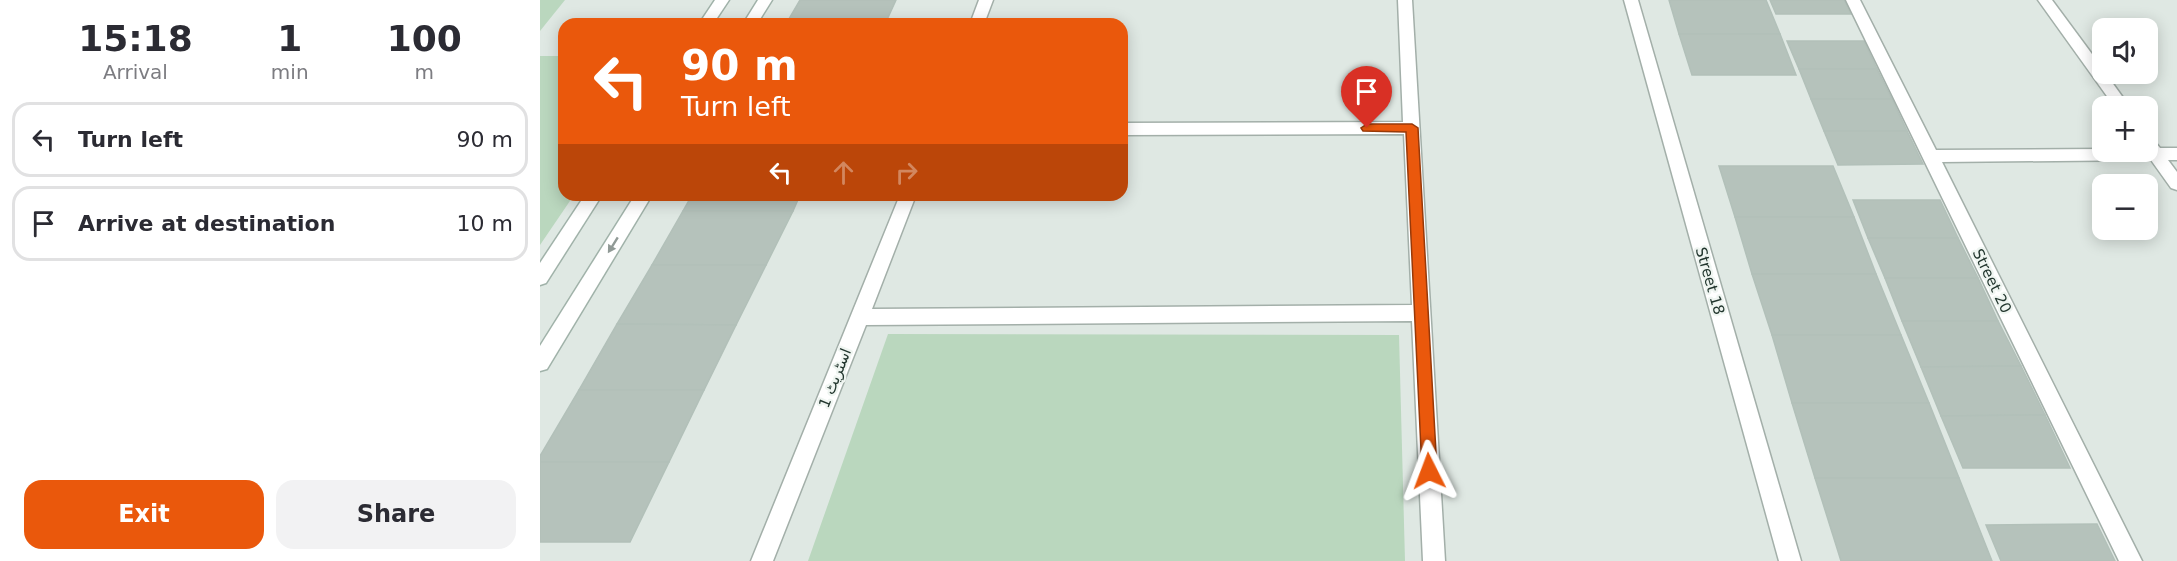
<!DOCTYPE html>
<html lang="en">
<head>
<meta charset="utf-8">
<style>
  :root { --surface:#fff; --page:#f2f2f3; --text:#2b2b33; --muted:#7c7c81; --line:#e1e1e2; --accent:#ea580c }
  body { margin:0; font-family:"DejaVu Sans",Cairo,sans-serif; background:var(--page); color:var(--text); height:100vh; display:flex; flex-direction:column; font-size:22px; white-space:nowrap }
  * { box-sizing:border-box; margin:0 }
  p { font-size:20px; color:var(--muted) }
  .icon { flex:none; width:33px; height:33px; fill:none; stroke:currentColor; stroke-width:2; stroke-linecap:round; stroke-linejoin:round }
  .map { position:relative; flex:1; overflow:hidden }
  .panel { display:flex; flex-direction:column; background:var(--surface); width:540px }
  .panel>* { flex:none }
  .hud { position:absolute; left:18px; top:18px; width:570px; height:183px; border-radius:18px; box-shadow:0 3px 15px #0003; background:#ea580c; color:#fff; overflow:hidden }
  .tools { position:absolute; left:1552px; top:18px; display:grid; gap:12px }
  .tools a { display:grid; place-items:center; width:66px; height:66px; border-radius:12px; background:var(--surface); box-shadow:0 3px 15px #0003; font-size:30px }
  .pin { position:absolute; display:grid; place-items:center; width:51px; height:51px; color:#fff; margin:-62px -26px; border-radius:50% 50% 50% 0; rotate:-45deg; box-shadow:0 0 6px #0007 }
  .pin .icon { rotate:45deg }
  .me { position:absolute; width:66px; margin:-33px; rotate:357deg; stroke-linejoin:round; filter:drop-shadow(0 0 4px #0008) }
  .turn { display:flex; align-items:center; gap:21px; height:126px; padding:0 24px; font-size:27px }
  .turn .icon { width:78px; height:78px; stroke-width:2.5 }
  .turn b { display:block; font-size:42px; line-height:51px }
  .lanes { display:flex; align-items:center; height:57px; padding:0 24px; background:#0003; justify-content:center; gap:30px; direction:ltr }
  .lanes .off { opacity:.35 }
  .eta { display:flex; justify-content:space-evenly; align-items:center; height:102px; text-align:center }
  .eta b { font-size:36px; font-weight:700; line-height:42px }
  .button { display:flex; gap:12px; margin-top:auto; padding:12px 24px }
  .button a { flex:1; height:69px; border-radius:18px; background:var(--accent); color:#fff; font-size:24px; font-weight:700; line-height:69px; text-align:center }
  .button a+a { background:var(--page); color:var(--text) }
  ul { padding:0; list-style:none }
  li { display:flex; align-items:center; gap:18px; height:75px; margin:0 12px 9px; padding:0 12px; border:3px solid var(--line); border-radius:18px }
  li div { flex:1 }
  li b { display:block; font-size:22px }
  li em { font-style:normal }
  main { display:flex; flex:1; min-height:0 }
  .map>svg:first-child { display:block }
  .green { fill:#bad7be }
  .building { fill:#b5c2bb; stroke:#b2c0b9; stroke-width:1.5 }
  .lines { fill:none; stroke-linecap:round; stroke-linejoin:round }
  .minor-casing { stroke:#a3afa9; stroke-width:3 }
  .secondary-casing { stroke:#a0b2a9; stroke-width:3 }
  .minor { fill:#fff; fill-rule:evenodd }
  .secondary { fill:#fff; fill-rule:evenodd }
  .oneway { fill:#909a96 }
  .route { fill:#ea580c; stroke:#983908; stroke-width:1.5 }
  .labels { text-anchor:middle; dominant-baseline:central; stroke-width:4.5; stroke-linejoin:round; paint-order:stroke }
  .street-label { font-size:15px; fill:#22362e; stroke:#eff5f1 }
</style>
</head>
<body>
<main>
<section class="panel">
<div class="eta">
<div><b>15:18</b><p>Arrival</p></div>
<div><b>1</b><p>min</p></div>
<div><b>100</b><p>m</p></div>
</div>
<ul>
<li><svg class="icon" aria-label="left" viewBox="0 0 24 24"><path d="M17 20v-9H6M10 6l-5 5 5 5"/></svg><div><b>Turn left</b></div><em>90 m</em></li>
<li><svg class="icon" aria-label="arrive" viewBox="0 0 24 24"><path d="M6 21V4h12l-3 4 3 4H6"/></svg><div><b>Arrive at destination</b></div><em>10 m</em></li>
</ul>
<div class="button"><a>Exit</a><a>Share</a></div>
</section>
<div class="map">
<svg width="1637" height="561" viewBox="0 0 1637 561">
  <rect width="100%" height="100%" fill="#dfe8e3"/>
  <!-- green -->
  <g class="green">
    <polygon points="0,0 25,0 0,31"/>
    <polygon points="0,56 24,56 24,195 34,195 0,245"/>
    <polygon points="348,334 859,335 865,561 268,561"/>
  </g>
  <!-- building -->
  <g class="building">
    <polygon points="260,0 356,0 345,24 246,24"/>
    <polygon points="1129,0 1226,0 1240,34 1139,34"/>
    <polygon points="1230,0 1304,0 1311,14 1236,14"/>
    <polygon points="1139,34 1240,34 1256,75 1152,75"/>
    <polygon points="1247,41 1324,41 1337,69 1259,69"/>
    <polygon points="1259,69 1337,69 1352,99 1271,99"/>
    <polygon points="1271,99 1352,99 1367,131 1284,131"/>
    <polygon points="1284,131 1367,131 1383,164 1298,165"/>
    <polygon points="1179,166 1293,166 1314,217 1195,217"/>
    <polygon points="152,195 260,195 253,211 143,211"/>
    <polygon points="1313,200 1400,200 1418,238 1328,238"/>
    <polygon points="143,211 253,211 226,265 112,265"/>
    <polygon points="1195,217 1314,217 1336,274 1212,274"/>
    <polygon points="1328,238 1418,238 1438,278 1345,278"/>
    <polygon points="112,265 226,265 196,325 77,324"/>
    <polygon points="1212,274 1336,274 1361,335 1232,335"/>
    <polygon points="1345,278 1438,278 1458,321 1362,321"/>
    <polygon points="1362,321 1458,321 1481,366 1381,367"/>
    <polygon points="77,324 196,325 164,390 39,390"/>
    <polygon points="1232,335 1361,335 1389,403 1252,403"/>
    <polygon points="1481,366 1505,415 1401,416 1381,367"/>
    <polygon points="39,390 164,390 129,462 0,462 0,456"/>
    <polygon points="1252,403 1389,403 1419,478 1275,478"/>
    <polygon points="1505,415 1530,468 1423,468 1401,416"/>
    <polygon points="0,462 129,462 90,542 0,542"/>
    <polygon points="1275,478 1419,478 1452,561 1301,561"/>
    <polygon points="1557,524 1575,561 1461,561 1446,525"/>
  </g>
  <g class="lines">
    <defs>
      <g id="minor">
        <polygon points="439,0 453,0 444,24 430,24"/>
        <polygon points="858,0 872,0 905,561 883,561 872,321 326,325 233,561 211,561 360,195 376,195 332,309 872,305 864,134 582,135 582,123 863,122"/>
        <polygon points="1084,0 1098,0 1261,561 1239,561"/>
        <path d="M 1306,0 L 1320,0 L 1396,150 L 1563,149 L 1563,152 L 1608,152 L 1608,142 C 1614,140 1617,144 1620,148 L 1637,148 L 1637,160 L 1628,160 L 1637,172 L 1637,190 L 1631,188 L 1611,160 L 1402,162 L 1602,561 L 1579,561 Z"/>
        <polygon points="1498,0 1512,0 1563,69 1563,74 1566,74 1589,106 1574,106"/>
      </g>
      <g id="secondary">
        <polygon points="175,0 189,0 173,24 159,24"/>
        <polygon points="218,0 232,0 217,24 203,24"/>
        <polygon points="45,195 62,195 6,283 0,285 0,263"/>
        <polygon points="95,195 112,195 7,369 0,371 0,346"/>
      </g>
    </defs>
    <!-- minor casing -->
    <use href="#minor" class="minor-casing"/>
    <!-- secondary casing -->
    <use href="#secondary" class="secondary-casing"/>
    <!-- minor -->
    <use href="#minor" class="minor"/>
    <!-- secondary -->
    <use href="#secondary" class="secondary"/>
  </g>
  <!-- one-way arrows -->
  <defs><path id="oneway-solid" d="M-6-.8H1V-3.2L6.5 0L1 3.2V.8H-6Z" transform="scale(1.5)"/></defs>
  <use class="oneway" href="#oneway-solid" transform="translate(73 245) rotate(122)"/>
  <!-- route -->
  <polygon class="route" points="827,124 872,124 878,128 897,471 895,476 889,478 884,476 882,471 866,132 823,131 821,128"/>
  <g class="labels">
    <!-- street labels -->
    <g class="street-label">
      <text transform="translate(1170 281) rotate(74)">Street 18</text>
      <text transform="translate(1452 281) rotate(64)">Street 20</text>
      <text transform="translate(295 378) rotate(-68)">اسٹریٹ 1</text>
    </g>
  </g>
</svg>
<div class="tools">
<a><svg class="icon" aria-label="sound" viewBox="0 0 24 24"><path d="M4 9h4l5-4v14l-5-4H4zM17 9q2 3 0 6"/></svg></a>
<a>+</a>
<a>−</a>
</div>
<div class="pin" style="left:827px;top:128px;background:#d93025"><svg class="icon" aria-label="arrive" viewBox="0 0 24 24"><path d="M6 21V4h12l-3 4 3 4H6"/></svg></div>
<svg class="me" style="left:889px;top:471px" viewBox="-20 -20 40 40"><path d="M0-17L14 15 0 8-14 15z" fill="#ea580c" stroke="#fff" stroke-width="4"/></svg>
<div class="hud">
<div class="turn"><svg class="icon" aria-label="left" viewBox="0 0 24 24"><path d="M17 20v-9H6M10 6l-5 5 5 5"/></svg><div><b>90 m</b>Turn left</div></div>
<div class="lanes"><svg class="icon" aria-label="left" viewBox="0 0 24 24"><path d="M17 20v-9H6M10 6l-5 5 5 5"/></svg><svg class="icon off" aria-label="ahead" viewBox="0 0 24 24"><path d="M12 20V5M6 11l6-6 6 6"/></svg><svg class="icon off" aria-label="right" viewBox="0 0 24 24"><path d="M7 20v-9h11M14 6l5 5-5 5"/></svg></div>
</div>
</div>
</main>
</body>
</html>
